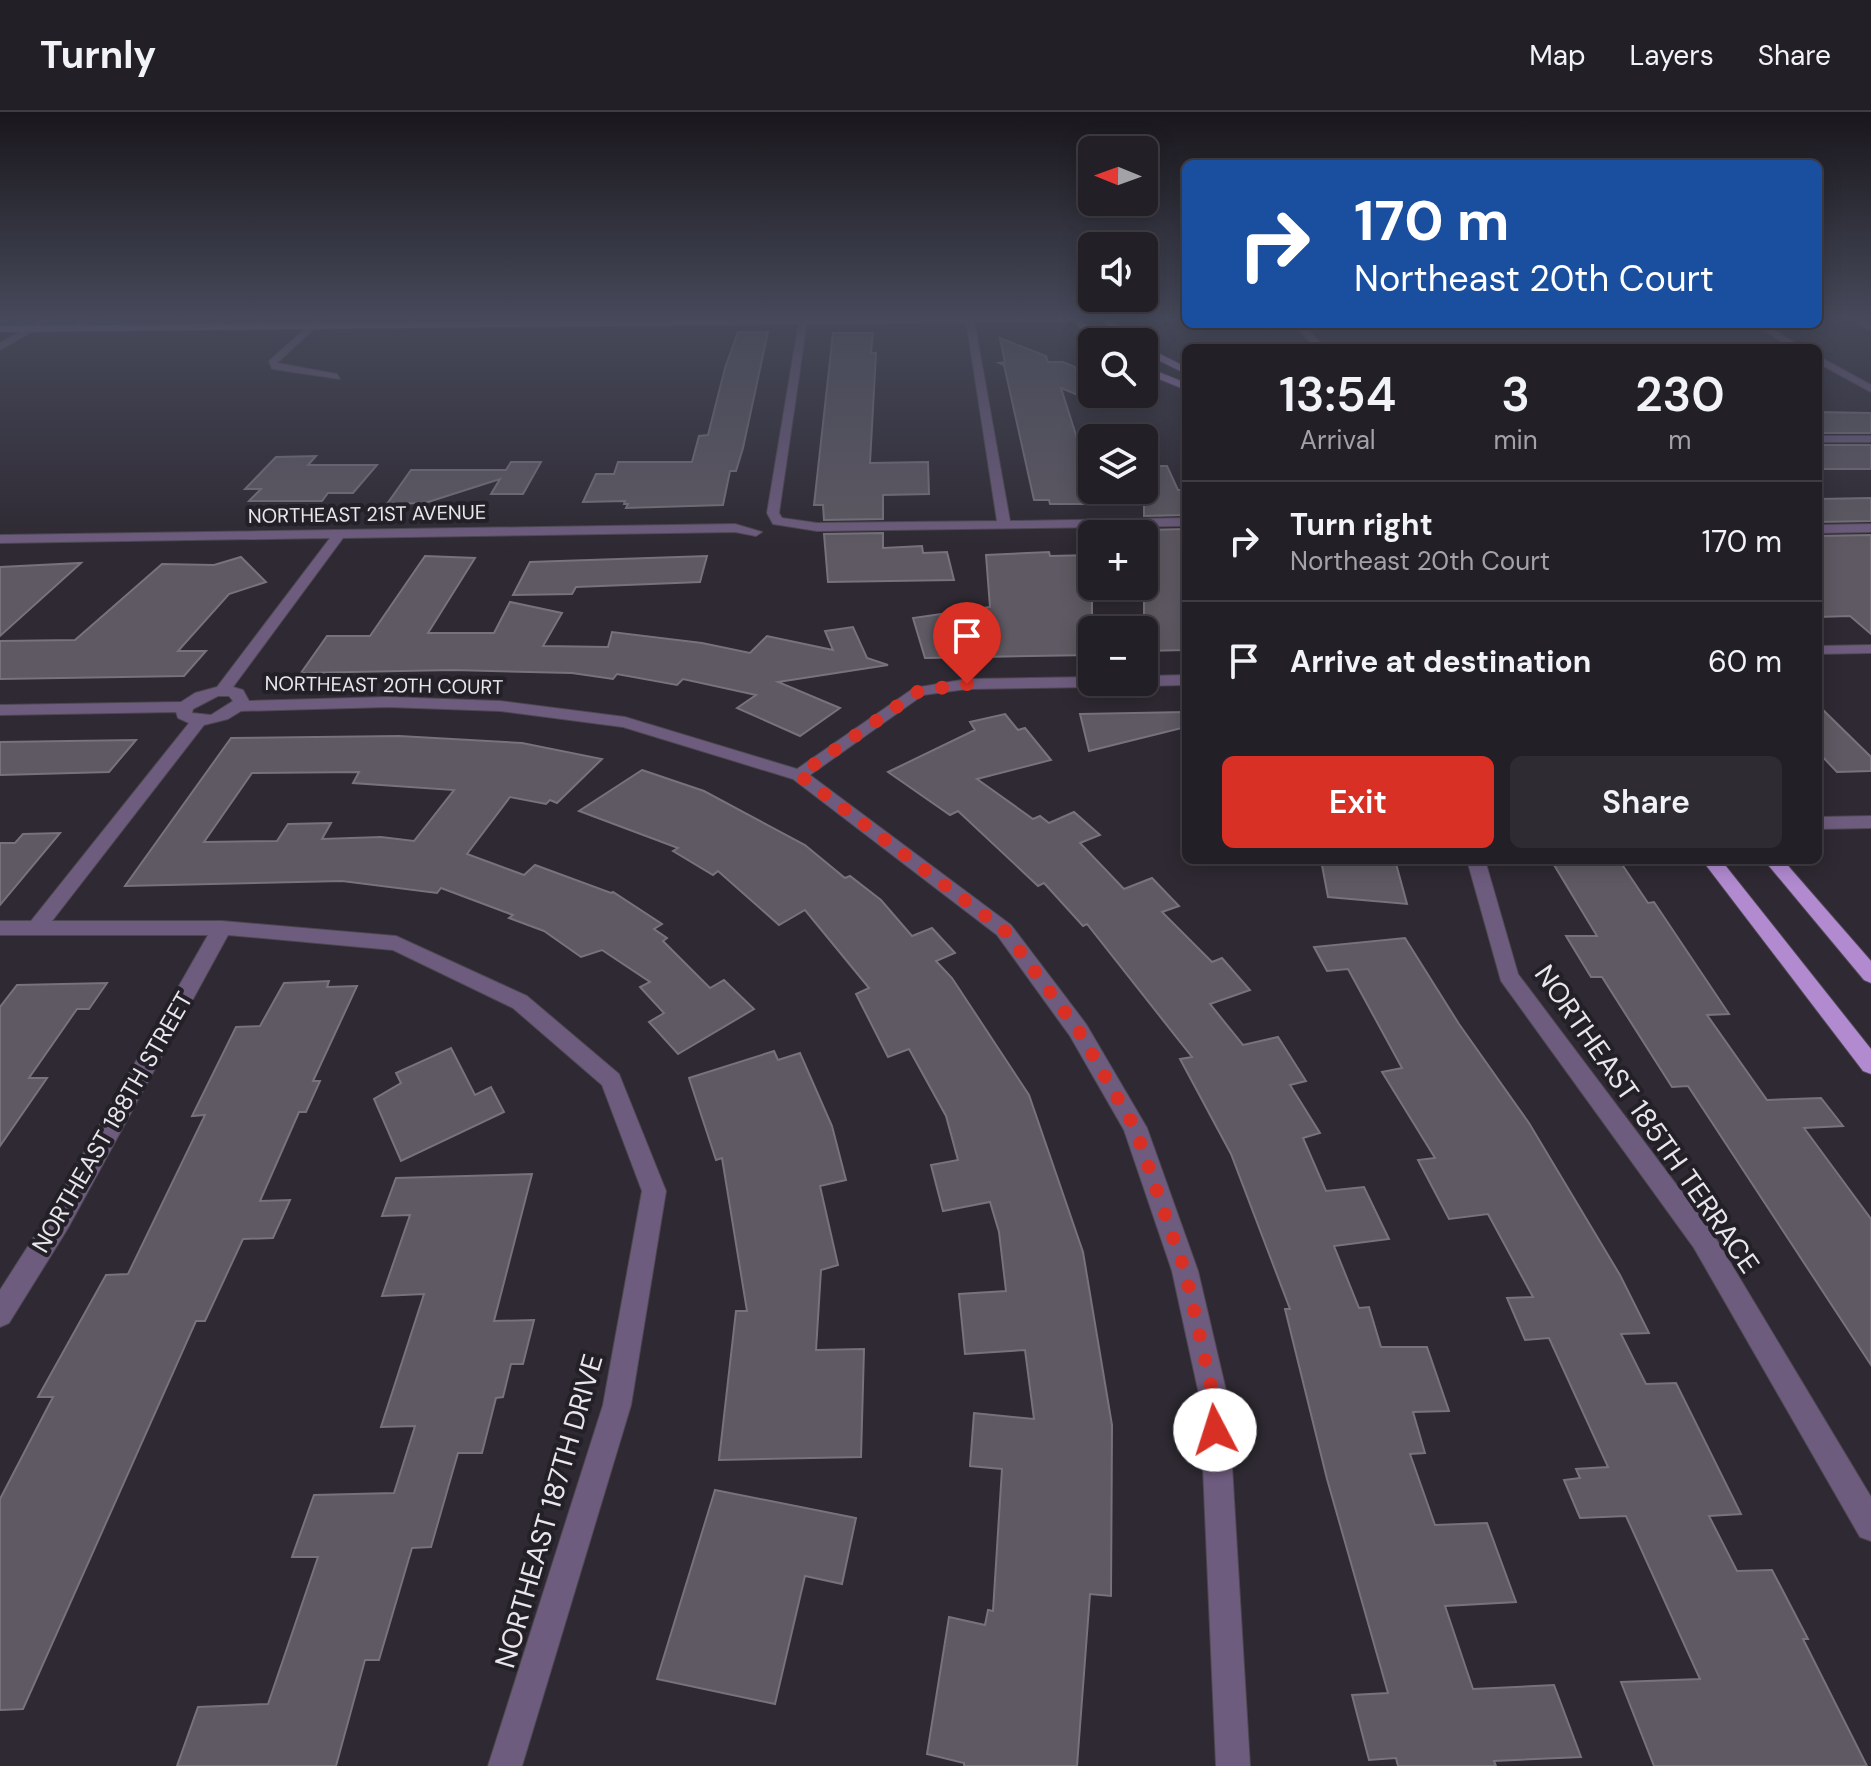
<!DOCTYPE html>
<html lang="en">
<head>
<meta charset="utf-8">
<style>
  :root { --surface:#221f26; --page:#2e2c32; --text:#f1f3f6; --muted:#a2a2a7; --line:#3f3d43; --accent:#d93025 }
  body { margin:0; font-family:"DM Sans",sans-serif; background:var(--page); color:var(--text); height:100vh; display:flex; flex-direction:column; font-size:30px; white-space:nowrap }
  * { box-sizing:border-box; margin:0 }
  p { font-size:26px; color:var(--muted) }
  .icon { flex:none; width:44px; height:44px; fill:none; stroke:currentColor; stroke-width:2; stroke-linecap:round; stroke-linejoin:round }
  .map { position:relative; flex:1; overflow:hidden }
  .drawer { position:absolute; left:1182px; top:232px; width:640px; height:520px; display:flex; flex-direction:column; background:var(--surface); border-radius:12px; box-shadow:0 4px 20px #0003,0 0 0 2px var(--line) }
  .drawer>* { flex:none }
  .banner { position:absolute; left:1182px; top:48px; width:640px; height:168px; border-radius:12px; box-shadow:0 4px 20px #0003,0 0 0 2px var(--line); background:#1a4fa0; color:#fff; overflow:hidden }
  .needle { width:52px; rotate:271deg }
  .tools { position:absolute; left:1078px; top:24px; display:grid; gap:16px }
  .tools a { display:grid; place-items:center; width:80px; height:80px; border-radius:12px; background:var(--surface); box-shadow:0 4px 20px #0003,0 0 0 2px var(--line); font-size:40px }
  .pin { position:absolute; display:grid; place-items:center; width:68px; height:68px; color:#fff; margin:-82px -34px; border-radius:50% 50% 50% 0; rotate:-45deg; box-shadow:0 0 8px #0007 }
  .pin .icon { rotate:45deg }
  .me { position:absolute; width:88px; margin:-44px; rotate:355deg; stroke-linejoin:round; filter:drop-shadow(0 0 6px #0008) }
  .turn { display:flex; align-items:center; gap:28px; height:168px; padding:0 40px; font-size:36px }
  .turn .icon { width:104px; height:104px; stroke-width:2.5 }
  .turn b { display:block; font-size:56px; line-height:68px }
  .eta { display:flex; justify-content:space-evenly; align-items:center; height:136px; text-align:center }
  .eta b { font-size:48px; font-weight:600; line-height:56px }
  .button { display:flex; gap:16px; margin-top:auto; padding:16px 40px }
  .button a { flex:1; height:92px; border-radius:12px; background:var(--accent); color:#fff; font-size:32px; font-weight:600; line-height:92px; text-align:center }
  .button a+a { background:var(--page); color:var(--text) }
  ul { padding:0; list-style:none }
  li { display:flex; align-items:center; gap:24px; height:120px; padding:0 40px; border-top:2px solid var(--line) }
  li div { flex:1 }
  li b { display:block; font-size:30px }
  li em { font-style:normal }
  header { display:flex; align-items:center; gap:48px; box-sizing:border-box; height:112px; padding:0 40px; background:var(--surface); border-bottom:2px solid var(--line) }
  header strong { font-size:38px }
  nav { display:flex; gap:44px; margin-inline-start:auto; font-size:28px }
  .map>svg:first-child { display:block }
  .building { fill:#5e5962; stroke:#77727b; stroke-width:2; fill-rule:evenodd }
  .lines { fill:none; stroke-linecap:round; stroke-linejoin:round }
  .lane-casing { stroke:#4c4750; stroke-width:2 }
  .street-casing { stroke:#4c4750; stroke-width:2 }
  .secondary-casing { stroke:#4c4750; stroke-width:2 }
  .primary-casing { stroke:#4c4750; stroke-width:2 }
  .lane { fill:#6e5c7e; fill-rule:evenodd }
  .street { fill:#6e5c7e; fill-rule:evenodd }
  .secondary { fill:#9476ac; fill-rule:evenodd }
  .primary { fill:#b18ad0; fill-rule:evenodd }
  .route { stroke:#d93025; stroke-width:14; stroke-dasharray:0 25.2 }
  .labels { text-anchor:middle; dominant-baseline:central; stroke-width:8; stroke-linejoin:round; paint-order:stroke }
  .far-street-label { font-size:20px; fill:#e9e6ec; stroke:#242028 }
  .street-label { font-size:24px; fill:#e9e6ec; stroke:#242028 }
  .near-street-label { font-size:28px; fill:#e9e6ec; stroke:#242028 }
</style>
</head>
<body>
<header>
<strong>Turnly</strong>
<nav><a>Map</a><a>Layers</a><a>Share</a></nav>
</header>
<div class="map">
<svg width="1871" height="1654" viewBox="0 0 1871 1654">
  <rect width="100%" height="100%" fill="#2e2932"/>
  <!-- building -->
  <g class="building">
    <polygon points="738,220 768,220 743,336 736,359 730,359 723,393 626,396 628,392 624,392 625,389 583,390 596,362 614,362 618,350 692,350 699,324 708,323 725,256"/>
    <polygon points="833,221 873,221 871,241 876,241 870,351 928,350 929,382 883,383 883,407 824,408 823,393 814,393"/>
    <polygon points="1000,226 1046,244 1048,250 1063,250 1075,255 1083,285 1061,276 1098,392 1050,392 1049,388 1034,388 1004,253 999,251 1005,250"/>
    <polygon points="1818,300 1871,301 1871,321 1818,321"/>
    <rect x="1818" y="333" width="53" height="24"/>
    <polygon points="316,344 308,353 377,353 353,381 328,381 322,389 249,389 261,377 245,377 276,345"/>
    <polygon points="511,350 541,350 523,382 491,382 500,367 425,391 387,392 411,358 506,358"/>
    <polygon points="1144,354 1167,354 1178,378 1186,378 1186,403 1144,404"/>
    <polygon points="1871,386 1871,409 1818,410 1818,387"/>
    <polygon points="1186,417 1186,538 1144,539 1144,418"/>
    <polygon points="883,421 883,436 922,434 923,441 947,440 954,468 828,470 824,422"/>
    <polygon points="1871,423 1871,522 1850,504 1818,505 1818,424"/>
    <polygon points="1049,440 1050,444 1092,443 1092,543 925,546 913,506 990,495 986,443"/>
    <polygon points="425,444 475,446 428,521 494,521 510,490 562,501 543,534 608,535 612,520 702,531 750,541 767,524 833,538 825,519 853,515 867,546 888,553 778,570 840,596 800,624 737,596 756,583 683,567 677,573 617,562 613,567 572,561 453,558 301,561 327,524 370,524"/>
    <polygon points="707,444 700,470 576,475 572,482 513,483 530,450"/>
    <polygon points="241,445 266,470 229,482 178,539 206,539 184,564 0,567 0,529 75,528 162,452 214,453"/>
    <polygon points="81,451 0,524 0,455"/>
    <polygon points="1818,593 1871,645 1871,659 1837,660 1818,640"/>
    <polygon points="1186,600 1186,615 1089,639 1080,602"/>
    <polygon points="1005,602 1018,618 1025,616 1051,648 977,667 1033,707 1040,704 1049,711 1074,700 1100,723 1080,731 1124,777 1152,766 1179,794 1162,800 1212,850 1222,846 1250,878 1210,892 1243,933 1278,925 1306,969 1290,973 1320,1021 1303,1026 1326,1079 1364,1075 1389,1127 1334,1134 1359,1196 1369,1195 1381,1235 1427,1235 1449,1299 1413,1300 1425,1341 1410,1342 1435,1413 1487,1411 1516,1490 1445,1494 1473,1577 1554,1573 1581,1645 1494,1649 1496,1654 1398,1654 1396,1646 1369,1648 1352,1583 1388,1581 1327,1367 1285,1197 1290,1197 1231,1042 1180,947 1192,945 1087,812 1083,814 1044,771 1038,774 958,699 950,703 888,660 975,618 970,610"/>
    <path d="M 399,624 L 522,631 L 602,647 L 557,691 L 550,688 L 546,692 L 510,685 L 467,742 L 524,763 L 535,753 L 611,781 L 613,780 L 662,812 L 654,817 L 667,826 L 663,829 L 710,876 L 724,868 L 754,897 L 678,942 L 649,910 L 664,901 L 640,875 L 650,870 L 602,838 L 581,845 L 544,819 L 509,806 L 513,803 L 441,776 L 437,781 L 342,769 L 125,774 L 231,626 ZM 359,660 L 353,671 L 454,678 L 414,729 L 381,725 L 322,727 L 331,711 L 288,712 L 277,729 L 204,730 L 252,661 Z"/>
    <polygon points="136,628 109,660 0,663 0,630"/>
    <polygon points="642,658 704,679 805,733 845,766 850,764 881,788 912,824 932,816 955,841 936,849 952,866 1029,983 1083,1140 1112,1313 1111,1484 1090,1482 1077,1654 964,1654 964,1651 927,1642 949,1505 985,1513 988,1498 993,1499 1002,1357 970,1354 974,1301 1034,1307 1025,1238 965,1242 959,1182 1006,1179 999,1120 990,1090 943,1099 931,1053 958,1048 946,1004 909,937 888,945 856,882 869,876 805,798 779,813 718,759 713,763 673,739 678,736 579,699"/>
    <polygon points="60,721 0,793 0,731 15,731 23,722"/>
    <polygon points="1321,748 1395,748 1407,792 1328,785"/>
    <polygon points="1551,748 1619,748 1648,791 1654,790 1729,902 1707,903 1767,988 1821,986 1843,1014 1804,1016 1871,1107 1871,1253 1688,974 1672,975 1602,865 1591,865 1566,824 1597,824"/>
    <polygon points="1405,826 1459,912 1529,1011 1620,1163 1649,1221 1621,1222 1646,1272 1676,1271 1741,1402 1709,1404 1737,1459 1772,1458 1808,1527 1803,1527 1867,1654 1654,1654 1621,1570 1700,1567 1626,1404 1580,1406 1564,1368 1580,1366 1576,1357 1608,1355 1549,1226 1525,1228 1507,1186 1533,1185 1488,1102 1449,1107 1418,1048 1435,1046 1382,960 1402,956 1348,857 1327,859 1314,835"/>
    <polygon points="329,869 327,875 357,874 313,969 320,969 306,1000 299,1000 260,1089 290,1088 273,1126 243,1127 205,1209 196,1209 23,1597 0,1598 0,1387 53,1285 38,1285 106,1163 128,1162 205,1003 192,1004 236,915 260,914 284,871"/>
    <polygon points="107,871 89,897 77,897 29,966 47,966 0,1034 0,895 17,873"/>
    <polygon points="451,936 475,983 491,975 504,1000 401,1049 374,987 401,971 396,961"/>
    <polygon points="774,939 778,948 800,941 832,1014 846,1068 820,1074 838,1153 821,1158 816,1238 864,1237 861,1345 719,1348 736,1199 747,1199 722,1046 716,1048 689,966"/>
    <polygon points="532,1062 494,1209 534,1208 523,1252 511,1252 503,1285 496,1286 482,1341 458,1341 431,1435 412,1436 379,1548 365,1548 336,1654 177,1654 198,1595 268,1592 318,1445 292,1445 314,1383 394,1381 415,1314 381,1315 424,1182 382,1184 410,1103 382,1104 396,1066"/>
    <polygon points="715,1378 856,1406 842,1472 805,1464 775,1592 657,1567"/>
  </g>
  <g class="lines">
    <defs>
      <g id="lane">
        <polygon points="12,205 11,207 0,211 0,206"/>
        <polygon points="45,205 55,205 34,219 28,219 28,215"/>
        <polygon points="89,205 99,205 80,218 74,218 74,214"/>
        <polygon points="177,205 186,205 171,217 165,217 165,213"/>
        <polygon points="223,205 232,205 218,217 212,217 212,213"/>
        <polygon points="265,205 274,205 261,216 255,216 255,212"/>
        <polygon points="318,205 327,205 277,251 337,262 340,267 272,257 269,249"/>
        <polygon points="410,205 418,205 411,215 407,213"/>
        <polygon points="1845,205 1855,205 1871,213 1871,218"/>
      </g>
      <g id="street">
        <polygon points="970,205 974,208 1010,409 1186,406 1186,414 817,419 773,412 767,401 799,209 803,206 807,209 779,401 782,406 817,411 997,409 966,208"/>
        <polygon points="1186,205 1186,209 1104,209 1100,206"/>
        <polygon points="1294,212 1303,212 1325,236 1315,236"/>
        <polygon points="1754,212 1764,212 1804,236 1792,236"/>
        <polygon points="31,214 34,219 0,238 0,231"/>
        <polygon points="1818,244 1871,273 1871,280 1818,251"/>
        <rect x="1818" y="324" width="53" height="6"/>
        <path d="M 735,412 L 762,420 L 756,424 L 735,420 L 343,426 L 233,575 L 243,578 L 249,589 L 388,585 L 500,589 L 625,605 L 797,657 L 914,576 L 967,567 L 1092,565 L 1092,570 L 1100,570 L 1092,575 L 967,577 L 923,583 L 810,663 L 1011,813 L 1086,912 L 1147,1016 L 1198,1159 L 1228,1287 L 1250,1654 L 1216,1654 L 1200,1287 L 1172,1159 L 1124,1018 L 1070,924 L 997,823 L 793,667 L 623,615 L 500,599 L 388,595 L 241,599 L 228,607 L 204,613 L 52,809 L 222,809 L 396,824 L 527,884 L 619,962 L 666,1079 L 631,1293 L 522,1654 L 488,1654 L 603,1293 L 642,1079 L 602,973 L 513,896 L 393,838 L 228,823 L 68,1116 L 9,1211 L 0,1215 L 0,1178 L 50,1100 L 208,823 L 0,823 L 0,809 L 31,809 L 189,611 L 178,606 L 176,600 L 0,603 L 0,593 L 181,590 L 195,581 L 217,575 L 330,426 L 0,431 L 0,423 ZM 218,584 L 229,584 L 233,589 L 211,603 L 192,601 L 193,597 Z"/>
        <polygon points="1871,412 1871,420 1818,421 1818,413"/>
        <polygon points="1871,533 1871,541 1818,542 1818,534"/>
        <polygon points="1186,563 1186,573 1144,574 1137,570 1144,570 1144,564"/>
        <polygon points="1871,704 1871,716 1818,717 1818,705"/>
        <polygon points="1467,748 1485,748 1518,862 1712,1120 1871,1385 1871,1429 1860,1425 1694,1136 1501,869"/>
      </g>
      <polygon id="secondary" points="928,205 1108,206 1104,209 0,220 0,214"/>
      <g id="primary">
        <polygon points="1069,205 1078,205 1105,230 1095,230"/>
        <polygon points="1098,205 1107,205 1137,230 1126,230"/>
        <polygon points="1144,234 1186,255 1186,262 1144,241"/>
        <polygon points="1144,254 1186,271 1186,278 1144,261"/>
        <polygon points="1702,748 1721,748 1871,937 1871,962 1863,959"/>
        <polygon points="1764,748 1783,748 1871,849 1871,871 1864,868"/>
      </g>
    </defs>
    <!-- lane casing -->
    <use href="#lane" class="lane-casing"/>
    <!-- street casing -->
    <use href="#street" class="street-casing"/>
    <!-- secondary casing -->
    <use href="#secondary" class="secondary-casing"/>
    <!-- primary casing -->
    <use href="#primary" class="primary-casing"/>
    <!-- lane -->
    <use href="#lane" class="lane"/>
    <!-- street -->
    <use href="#street" class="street"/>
    <!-- secondary -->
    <use href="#secondary" class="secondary"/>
    <!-- primary -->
    <use href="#primary" class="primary"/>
  </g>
  <!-- sky -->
  <linearGradient id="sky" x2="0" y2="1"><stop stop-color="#19171c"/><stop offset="0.47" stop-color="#46495a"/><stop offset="1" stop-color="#46495a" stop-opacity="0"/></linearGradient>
  <rect width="1871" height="437" fill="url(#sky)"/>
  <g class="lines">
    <!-- route -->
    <polyline class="route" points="967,572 919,579 799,663 1004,818 1078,918 1135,1016 1175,1131 1185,1159 1214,1287 1215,1318"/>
  </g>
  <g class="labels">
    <!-- far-street labels -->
    <g class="far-street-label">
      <text transform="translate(367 402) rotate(-1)">NORTHEAST 21ST AVENUE</text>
      <text transform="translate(384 573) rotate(1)">NORTHEAST 20TH COURT</text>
    </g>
    <!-- street labels -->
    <g class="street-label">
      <text transform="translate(112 1010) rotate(-60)">NORTHEAST 188TH STREET</text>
    </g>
    <!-- near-street labels -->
    <g class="near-street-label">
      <text transform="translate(1647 1007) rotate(55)">NORTHEAST 185TH TERRACE</text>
      <text transform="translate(549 1399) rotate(-74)">NORTHEAST 187TH DRIVE</text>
    </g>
  </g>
</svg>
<div class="tools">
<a><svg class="needle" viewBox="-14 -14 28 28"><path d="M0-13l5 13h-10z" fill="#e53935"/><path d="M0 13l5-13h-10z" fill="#a2a2a7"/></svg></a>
<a><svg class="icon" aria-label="sound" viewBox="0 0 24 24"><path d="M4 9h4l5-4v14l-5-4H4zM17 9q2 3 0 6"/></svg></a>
<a><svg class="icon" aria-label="search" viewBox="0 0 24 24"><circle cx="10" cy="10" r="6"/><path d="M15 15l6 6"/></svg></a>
<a><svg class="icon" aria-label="layers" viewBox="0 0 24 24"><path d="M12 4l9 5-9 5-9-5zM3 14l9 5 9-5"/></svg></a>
<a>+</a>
<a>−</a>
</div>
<div class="pin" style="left:967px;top:572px;background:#d93025"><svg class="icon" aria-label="arrive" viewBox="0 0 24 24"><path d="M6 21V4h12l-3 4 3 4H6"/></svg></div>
<svg class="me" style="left:1215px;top:1318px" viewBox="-20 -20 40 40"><circle r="19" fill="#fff"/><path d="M0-13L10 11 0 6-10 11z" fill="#d93025"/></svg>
<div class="banner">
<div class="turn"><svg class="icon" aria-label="right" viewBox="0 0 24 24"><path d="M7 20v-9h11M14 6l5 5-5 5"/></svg><div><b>170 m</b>Northeast 20th Court</div></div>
</div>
<section class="drawer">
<div class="eta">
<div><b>13:54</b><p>Arrival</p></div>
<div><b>3</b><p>min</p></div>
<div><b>230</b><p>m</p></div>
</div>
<ul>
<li><svg class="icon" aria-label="right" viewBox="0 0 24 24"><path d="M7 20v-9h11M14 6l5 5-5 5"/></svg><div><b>Turn right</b><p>Northeast 20th Court</p></div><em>170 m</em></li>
<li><svg class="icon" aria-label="arrive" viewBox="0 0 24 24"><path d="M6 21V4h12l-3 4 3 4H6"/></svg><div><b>Arrive at destination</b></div><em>60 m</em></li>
</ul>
<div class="button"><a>Exit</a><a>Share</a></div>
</section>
</div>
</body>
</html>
